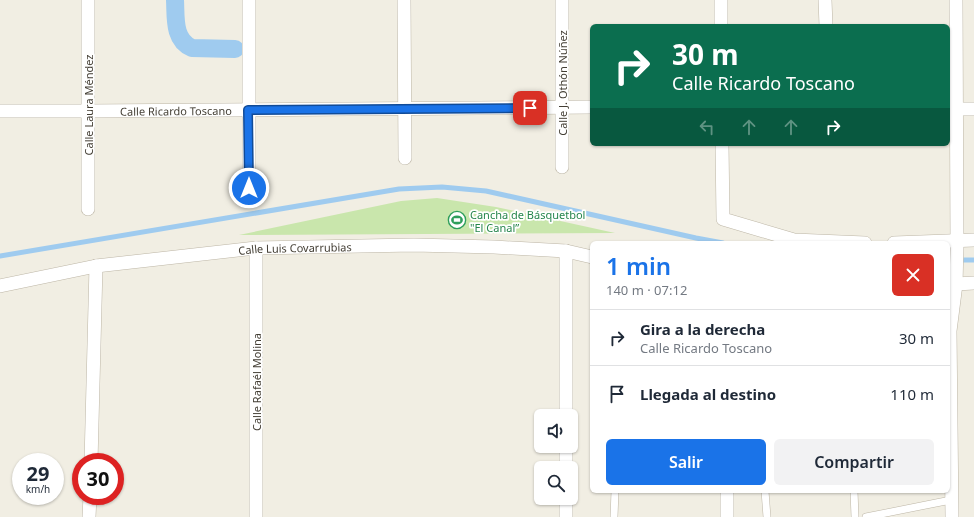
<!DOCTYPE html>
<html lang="es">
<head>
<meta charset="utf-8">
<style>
  :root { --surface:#fff; --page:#f2f2f3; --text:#1f2937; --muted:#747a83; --line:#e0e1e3; --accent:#1a73e8 }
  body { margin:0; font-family:"Noto Sans",sans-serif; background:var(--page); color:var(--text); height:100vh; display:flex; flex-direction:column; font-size:15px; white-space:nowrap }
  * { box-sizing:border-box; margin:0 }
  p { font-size:13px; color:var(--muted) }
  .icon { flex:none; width:22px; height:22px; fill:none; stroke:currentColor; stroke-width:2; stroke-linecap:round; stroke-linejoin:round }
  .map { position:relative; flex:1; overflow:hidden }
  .panel { position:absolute; left:590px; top:241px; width:360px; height:252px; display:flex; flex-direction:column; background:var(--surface); border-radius:6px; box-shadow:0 1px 3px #0004 }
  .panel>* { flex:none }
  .top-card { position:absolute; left:590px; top:24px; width:360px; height:122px; border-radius:6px; box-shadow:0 1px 3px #0004; background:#0b6e4f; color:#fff; overflow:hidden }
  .buttons { position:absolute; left:534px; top:409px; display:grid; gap:8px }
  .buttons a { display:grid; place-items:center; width:44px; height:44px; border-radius:6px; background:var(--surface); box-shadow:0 1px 3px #0004; font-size:20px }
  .speed { position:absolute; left:12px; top:453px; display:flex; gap:8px; font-size:20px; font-weight:700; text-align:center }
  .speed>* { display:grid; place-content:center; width:52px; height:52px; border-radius:50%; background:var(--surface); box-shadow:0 1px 3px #0004; line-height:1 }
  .speed small { font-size:10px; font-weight:400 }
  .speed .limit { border:6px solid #d22; background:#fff; color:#111 }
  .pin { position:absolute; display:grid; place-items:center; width:34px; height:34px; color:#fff; margin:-17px; border-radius:8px; box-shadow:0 2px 6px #0006 }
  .me { position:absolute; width:44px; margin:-22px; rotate:0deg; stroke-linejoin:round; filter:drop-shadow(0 0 3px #0008) }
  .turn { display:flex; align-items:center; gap:14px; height:84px; padding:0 16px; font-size:18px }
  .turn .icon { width:52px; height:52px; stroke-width:2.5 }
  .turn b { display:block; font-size:28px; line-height:34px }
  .lanes { display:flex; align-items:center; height:38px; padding:0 16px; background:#0003; justify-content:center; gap:20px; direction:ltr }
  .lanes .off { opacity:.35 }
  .round { display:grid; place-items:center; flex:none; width:42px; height:42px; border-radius:6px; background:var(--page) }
  .overview { display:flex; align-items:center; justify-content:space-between; height:68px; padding:0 16px }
  h1 { font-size:24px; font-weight:600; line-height:30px; color:var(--accent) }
  .primary-button { display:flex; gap:8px; margin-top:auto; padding:8px 16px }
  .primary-button a { flex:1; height:46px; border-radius:6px; background:var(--accent); color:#fff; font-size:16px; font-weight:600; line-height:46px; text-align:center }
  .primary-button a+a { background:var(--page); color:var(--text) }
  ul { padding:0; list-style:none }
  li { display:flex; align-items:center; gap:12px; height:56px; padding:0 16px; border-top:1px solid var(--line) }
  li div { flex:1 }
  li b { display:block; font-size:15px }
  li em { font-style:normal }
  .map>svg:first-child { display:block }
  .green { fill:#c9e6ac }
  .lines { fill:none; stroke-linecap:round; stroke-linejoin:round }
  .stream { stroke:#9fcbef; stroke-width:5 }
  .canal { stroke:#9fcbef; stroke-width:18 }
  .lane-casing { stroke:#bdb6a6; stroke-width:8 }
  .street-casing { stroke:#bdb6a6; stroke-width:14 }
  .lane { stroke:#fff; stroke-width:7 }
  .street { stroke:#fff; stroke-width:13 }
  .route-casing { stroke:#114b97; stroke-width:10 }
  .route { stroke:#1a73e8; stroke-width:7 }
  .labels { text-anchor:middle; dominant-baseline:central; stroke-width:3.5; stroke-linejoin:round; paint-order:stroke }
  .street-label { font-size:11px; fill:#433e34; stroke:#fff }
  .leisure-label { font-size:11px; fill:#27864d; stroke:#fff; text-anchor:start }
</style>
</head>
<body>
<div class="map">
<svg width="974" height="517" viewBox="0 0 974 517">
  <rect width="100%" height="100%" fill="#f1eee3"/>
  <!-- green -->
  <polygon class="green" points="437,198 496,207 615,233 239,235 401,201"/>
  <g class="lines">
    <!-- stream -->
    <g class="stream">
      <polyline points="0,256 399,189 442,187 486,191 696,238 723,243"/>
      <polyline points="948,260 974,260"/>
    </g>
    <!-- canal -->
    <path class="canal" d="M 175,0 C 176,17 173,40 192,48 L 235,49"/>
    <defs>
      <g id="lane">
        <polyline points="765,491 767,517"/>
        <polyline points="854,491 855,517"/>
        <polyline points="614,517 615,491"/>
        <polyline points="866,517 951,500"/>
      </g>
      <g id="street">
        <polyline points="249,0 249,188"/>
        <polyline points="404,0 405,158"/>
        <polyline points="721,0 721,26"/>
        <polyline points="825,0 826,26"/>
        <polyline points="948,109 974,109"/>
        <path id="s1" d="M 0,111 L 89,111 L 592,107"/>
        <polyline points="722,144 723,219 794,240 865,243"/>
        <polyline points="562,167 562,0"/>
        <polyline points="88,209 88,0"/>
        <polyline points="894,243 974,240"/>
        <polyline points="256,248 256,517"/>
        <polyline points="566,251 566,416"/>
        <polyline points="956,284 974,283"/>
        <path id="s2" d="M 0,286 L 96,266 L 256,248 L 414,245 L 494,247 L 566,251 L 592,257"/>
        <polyline points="566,446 566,468"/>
        <polyline points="91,462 96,266"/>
        <polyline points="566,498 566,517"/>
        <polyline points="89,517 90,496"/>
        <polyline points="727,517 727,491"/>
        <polyline points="952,517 950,331 956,284 957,246 956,0"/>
      </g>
    </defs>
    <!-- lane casing -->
    <use href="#lane" class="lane-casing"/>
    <!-- street casing -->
    <use href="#street" class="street-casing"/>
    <!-- lane -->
    <use href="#lane" class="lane"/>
    <!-- street -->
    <use href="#street" class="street"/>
  </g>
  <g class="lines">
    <defs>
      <polyline id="route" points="249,188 248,110 530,108"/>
    </defs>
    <!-- route casing -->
    <use href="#route" class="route-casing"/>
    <!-- route -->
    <use href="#route" class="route"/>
  </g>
  <!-- icons -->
  <defs>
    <symbol id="stadium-ring" viewBox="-11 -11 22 22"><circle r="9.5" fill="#fff" stroke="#2e9e5b" stroke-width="1.5"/><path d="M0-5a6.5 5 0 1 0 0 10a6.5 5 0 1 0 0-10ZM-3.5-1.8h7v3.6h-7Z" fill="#2e9e5b"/></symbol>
  </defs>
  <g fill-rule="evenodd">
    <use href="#stadium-ring" x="447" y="210" width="20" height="20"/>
  </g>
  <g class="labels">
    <!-- street labels -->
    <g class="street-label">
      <text transform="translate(562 83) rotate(-90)">Calle J. Othón Núñez</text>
      <text transform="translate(88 105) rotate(-90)">Calle Laura Méndez</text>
      <text stroke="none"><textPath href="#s1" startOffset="176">Calle Ricardo Toscano</textPath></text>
      <text stroke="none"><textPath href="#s2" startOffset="298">Calle Luis Covarrubias</textPath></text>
      <text transform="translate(256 382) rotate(-90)">Calle Rafaél Molina</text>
    </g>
    <!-- leisure labels -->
    <g class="leisure-label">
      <text x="470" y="214">Cancha de Básquetbol<tspan x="470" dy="13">"El Canal”</tspan></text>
    </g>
  </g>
</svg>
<div class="buttons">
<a><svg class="icon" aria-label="sound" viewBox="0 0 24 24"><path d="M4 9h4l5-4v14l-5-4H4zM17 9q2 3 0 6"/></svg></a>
<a><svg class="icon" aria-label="search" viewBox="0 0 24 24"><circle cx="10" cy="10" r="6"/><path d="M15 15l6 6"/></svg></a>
</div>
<div class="speed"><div>29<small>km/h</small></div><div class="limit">30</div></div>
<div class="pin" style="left:530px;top:108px;background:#d93025"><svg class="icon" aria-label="arrive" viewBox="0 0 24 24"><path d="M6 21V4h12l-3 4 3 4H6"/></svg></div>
<svg class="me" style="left:249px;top:188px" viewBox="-20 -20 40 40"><circle r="17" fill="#1a73e8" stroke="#fff" stroke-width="3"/><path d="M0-11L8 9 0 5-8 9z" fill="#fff"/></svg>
<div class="top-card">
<div class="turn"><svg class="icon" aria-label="right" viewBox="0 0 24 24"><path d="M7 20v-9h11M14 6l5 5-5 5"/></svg><div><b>30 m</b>Calle Ricardo Toscano</div></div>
<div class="lanes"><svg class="icon off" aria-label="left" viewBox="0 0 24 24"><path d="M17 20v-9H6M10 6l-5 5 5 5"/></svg><svg class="icon off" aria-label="ahead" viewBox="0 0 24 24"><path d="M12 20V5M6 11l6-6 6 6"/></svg><svg class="icon off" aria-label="ahead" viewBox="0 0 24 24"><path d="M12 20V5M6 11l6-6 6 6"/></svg><svg class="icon" aria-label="right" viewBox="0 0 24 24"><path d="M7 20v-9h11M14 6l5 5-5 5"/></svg></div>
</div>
<section class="panel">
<div class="overview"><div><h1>1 min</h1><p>140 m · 07:12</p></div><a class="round" style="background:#d93025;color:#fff"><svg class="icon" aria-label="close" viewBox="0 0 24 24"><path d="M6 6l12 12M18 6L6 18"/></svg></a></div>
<ul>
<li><svg class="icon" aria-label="right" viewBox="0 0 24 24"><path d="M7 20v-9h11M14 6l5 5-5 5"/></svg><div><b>Gira a la derecha</b><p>Calle Ricardo Toscano</p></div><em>30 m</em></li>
<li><svg class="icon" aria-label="arrive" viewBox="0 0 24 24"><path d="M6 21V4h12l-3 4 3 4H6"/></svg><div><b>Llegada al destino</b></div><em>110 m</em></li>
</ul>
<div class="primary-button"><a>Salir</a><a>Compartir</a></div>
</section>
</div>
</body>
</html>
